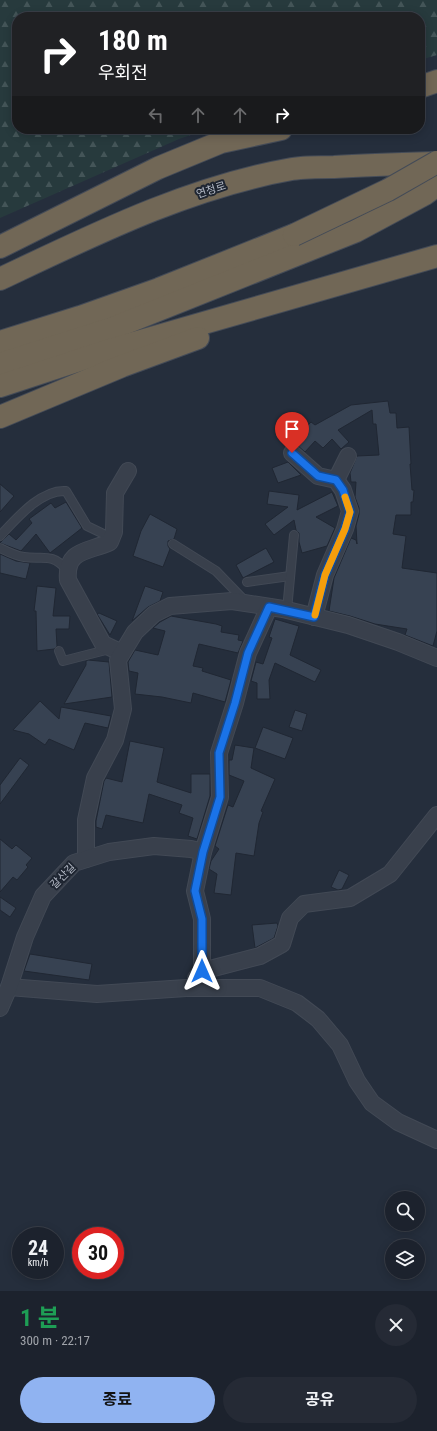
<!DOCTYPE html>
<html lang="ko">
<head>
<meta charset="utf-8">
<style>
  :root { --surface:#1c222d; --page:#252a35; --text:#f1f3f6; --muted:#a0a4aa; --line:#3a3f49; --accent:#90b3f1 }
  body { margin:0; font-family:"Roboto Condensed","Noto Sans KR",sans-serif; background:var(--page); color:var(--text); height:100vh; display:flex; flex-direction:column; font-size:15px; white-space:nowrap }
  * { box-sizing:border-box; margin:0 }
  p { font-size:13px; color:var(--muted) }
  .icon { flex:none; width:22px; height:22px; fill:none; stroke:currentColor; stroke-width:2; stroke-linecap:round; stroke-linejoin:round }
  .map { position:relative; height:1291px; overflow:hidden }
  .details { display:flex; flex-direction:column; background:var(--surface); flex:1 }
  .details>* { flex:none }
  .top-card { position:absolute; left:12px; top:12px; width:413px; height:122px; border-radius:16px; box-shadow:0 2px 10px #0003,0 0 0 1px var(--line); background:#202124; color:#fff; overflow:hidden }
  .tools { position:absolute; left:385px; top:1191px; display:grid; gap:8px }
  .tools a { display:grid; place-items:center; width:40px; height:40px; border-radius:50%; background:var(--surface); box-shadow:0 2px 10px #0003,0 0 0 1px var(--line); font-size:20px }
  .speed { position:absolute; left:12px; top:1227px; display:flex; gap:8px; font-size:20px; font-weight:700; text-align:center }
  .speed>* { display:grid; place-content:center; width:52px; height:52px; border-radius:50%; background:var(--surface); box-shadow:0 2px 10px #0003,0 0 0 1px var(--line); line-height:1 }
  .speed small { font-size:10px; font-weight:400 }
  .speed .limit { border:6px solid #d22; background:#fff; color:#111 }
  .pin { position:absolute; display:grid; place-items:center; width:34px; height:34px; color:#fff; margin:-41px -17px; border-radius:50% 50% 50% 0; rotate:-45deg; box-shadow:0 0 4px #0007 }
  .pin .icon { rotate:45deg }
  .me { position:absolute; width:44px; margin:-22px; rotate:0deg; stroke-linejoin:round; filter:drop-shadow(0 0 3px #0008) }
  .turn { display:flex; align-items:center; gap:14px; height:84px; padding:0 20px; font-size:18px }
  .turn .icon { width:52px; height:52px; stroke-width:2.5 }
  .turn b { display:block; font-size:28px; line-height:34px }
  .lanes { display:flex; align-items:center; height:38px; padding:0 20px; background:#0003; justify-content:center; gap:20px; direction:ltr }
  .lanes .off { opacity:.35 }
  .round { display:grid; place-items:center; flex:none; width:42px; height:42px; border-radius:21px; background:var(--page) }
  .head { display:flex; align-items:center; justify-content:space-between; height:68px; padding:0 20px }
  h1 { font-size:24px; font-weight:700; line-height:30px; color:#1e9e55 }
  .action { display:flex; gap:8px; margin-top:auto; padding:8px 20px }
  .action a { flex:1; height:46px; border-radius:24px; background:var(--accent); color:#111; font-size:16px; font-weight:700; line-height:46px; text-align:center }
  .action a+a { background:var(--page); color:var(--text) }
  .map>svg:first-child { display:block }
  .forest { fill:url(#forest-firs) }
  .building { fill:#374252; stroke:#202733 }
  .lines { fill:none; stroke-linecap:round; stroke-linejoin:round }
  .lane-casing { stroke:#424955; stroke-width:10 }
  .street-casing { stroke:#424955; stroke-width:18 }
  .highway-casing { stroke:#444b57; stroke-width:24 }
  .lane { stroke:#39404c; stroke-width:8 }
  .street { stroke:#39404c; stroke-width:16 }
  .highway { stroke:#716756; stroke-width:22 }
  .highway-bridge-casing { stroke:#444b57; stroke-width:24; stroke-linecap:butt }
  .highway-bridge { stroke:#716756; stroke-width:22 }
  .route-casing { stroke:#114b97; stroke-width:10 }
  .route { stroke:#1a73e8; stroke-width:7 }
  .slow { stroke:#f59e0b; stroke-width:7 }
  .labels { text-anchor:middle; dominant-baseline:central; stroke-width:4; stroke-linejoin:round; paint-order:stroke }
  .street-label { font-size:11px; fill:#b5bbc7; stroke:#1e2531 }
</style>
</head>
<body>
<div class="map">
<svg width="437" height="1291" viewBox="0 0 437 1291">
  <defs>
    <pattern id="forest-firs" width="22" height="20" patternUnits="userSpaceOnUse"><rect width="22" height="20" fill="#273a3d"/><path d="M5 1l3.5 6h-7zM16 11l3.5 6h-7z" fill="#445558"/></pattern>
  </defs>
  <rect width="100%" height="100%" fill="#252e3c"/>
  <!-- forest -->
  <polygon class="forest" points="0,0 437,0 437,55 420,60 420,17 17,17 17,129 208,129 179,139 0,218"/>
  <!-- building -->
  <g class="building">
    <polygon points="388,401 390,413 396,413 397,428 409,427 411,464 410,464 412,490 414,490 413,502 411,502 411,515 396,515 393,534 406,536 402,568 437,573 437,631 433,646 405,635 407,629 375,624 350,616 329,611 334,578 351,538 356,540 357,544 356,526 359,514 359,508 355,497 356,482 351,482 350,473 357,456 379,455 376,424 373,424 372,410 338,430 349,442 341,449 332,439 323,448 315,441 305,452 298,446 294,444 290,444 311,422 315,425 351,405"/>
    <polygon points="288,462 301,475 278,483 272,468"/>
    <polygon points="0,484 14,496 0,512"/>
    <polygon points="269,491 299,495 297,510 332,492 338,506 316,517 335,528 327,546 302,553 299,542 299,533 296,530 294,520 274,535 265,524 288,507 267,504"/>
    <polygon points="66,502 82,528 50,553 36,534 21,551 0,543 9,534 16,540 32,523 29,519 51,503 55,508"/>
    <polygon points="150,514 177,529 174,539 168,541 168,546 170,549 163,567 133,556 141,531"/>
    <polygon points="266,548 274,562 243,578 236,565"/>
    <polygon points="0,554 16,561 30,563 26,579 0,573"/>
    <polygon points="37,586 56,588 53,616 70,616 69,629 56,629 57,646 54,649 37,651 36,611 34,611"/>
    <polygon points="145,586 163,592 160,601 148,607 132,621"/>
    <polygon points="99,613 117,621 110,635 97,614"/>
    <polygon points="171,616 216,624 222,626 221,632 239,635 238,640 243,641 238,653 199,644 193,666 203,668 202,671 231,680 225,702 193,693 191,703 162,697 135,694 138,673 129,671 128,662 135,650 158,655 165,631 153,628 160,622"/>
    <polygon points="275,619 299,626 290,655 321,670 315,682 275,663 269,680 270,699 257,699 257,683 251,681 256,662 263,664 272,638 269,637"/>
    <polygon points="88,660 109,662 112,697 64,704 86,665 86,661"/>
    <polygon points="40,701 59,719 61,707 111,716 108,728 85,723 74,750 49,739 45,745 29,734 13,730"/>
    <polygon points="295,710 307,714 302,731 289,727"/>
    <polygon points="263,727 293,738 285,759 255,748"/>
    <polygon points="130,741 164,748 157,782 191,793 191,774 210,774 210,796 197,839 188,836 193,818 179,813 182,805 149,794 143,823 106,815 102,829 96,827 96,821 104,781 106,778 122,782"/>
    <polygon points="235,745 254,748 251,768 275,779 261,811 263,812 259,823 254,856 236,853 231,895 214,893 217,874 209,869 211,861 219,849 215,846 228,805 233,807 244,781 229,775 229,760 232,760"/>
    <polygon points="20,758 29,765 0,804 0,785"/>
    <polygon points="0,839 12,849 16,845 32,858 26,865 28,867 17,880 13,877 0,892"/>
    <polygon points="339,870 349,875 342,889 338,890 331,887"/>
    <polygon points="0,897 16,908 10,917 0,910"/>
    <polygon points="277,923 278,926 274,938 255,948 252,925"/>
    <polygon points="30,954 92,964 89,980 24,971"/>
  </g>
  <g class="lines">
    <defs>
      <g id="lane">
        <path d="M 0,536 C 16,519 41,489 66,491 L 87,526 L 112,538"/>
        <polyline points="173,544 216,571 245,601"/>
        <path d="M 0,548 C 6,551 16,556 24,557 C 43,560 51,552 67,570"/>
        <polyline points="247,582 290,576"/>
        <polyline points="287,610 294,535"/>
        <polyline points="59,651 63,661 110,649"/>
      </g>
      <g id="street">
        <polyline points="292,453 318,476 336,480 343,490 350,511 345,529 325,575 314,617"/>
        <polyline points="336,480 348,456"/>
        <path d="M 122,653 L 103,644 L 68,580 C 65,549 89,552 110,542 L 114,532 L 115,493 L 128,471"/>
        <polyline points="86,859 86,820 95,778 115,740 123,709 118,660 135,632 154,614 170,606 232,601 283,609 348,625 398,642 437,658"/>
        <polyline points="202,971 202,919 195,891 203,852 220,797 219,753 235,703 248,653 269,607"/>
        <polyline points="196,978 202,971 260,956 282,944 290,918 304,904 350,898 390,874 437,815"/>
        <polyline points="9,987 97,994 186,988 260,988 297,1003 318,1019 340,1045 357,1081 372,1103 398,1122 437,1140"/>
        <polyline points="0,1008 9,987 25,937 43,896 74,863 109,852 154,846 191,849 203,852"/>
      </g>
      <g id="highway">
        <polyline points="420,87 437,81"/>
        <polyline points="0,247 158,168 221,142 281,129"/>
        <path d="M 0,279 C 93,235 189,187 292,169 C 305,167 320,167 334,167 C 368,165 403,164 437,163"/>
        <polyline points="0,342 80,317 159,289 294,235"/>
        <polyline points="0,364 113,328 356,231 425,194 437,185"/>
        <polyline points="0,386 113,349 437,256"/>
        <polyline points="0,417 122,366 198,338"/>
      </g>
    </defs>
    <!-- lane casing -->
    <use href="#lane" class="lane-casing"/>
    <!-- street casing -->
    <use href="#street" class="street-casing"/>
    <!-- highway casing -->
    <use href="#highway" class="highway-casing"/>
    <!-- lane -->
    <use href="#lane" class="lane"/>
    <!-- street -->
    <use href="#street" class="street"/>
    <!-- highway -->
    <use href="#highway" class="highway"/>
    <defs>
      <polyline id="highway-bridge" points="294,235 388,190 437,162"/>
    </defs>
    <!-- highway-bridge casing -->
    <use href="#highway-bridge" class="highway-bridge-casing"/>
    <!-- highway-bridge -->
    <use href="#highway-bridge" class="highway-bridge"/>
  </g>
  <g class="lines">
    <defs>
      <polyline id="route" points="202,971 202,919 195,891 203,852 220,797 219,753 235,703 248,653 269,607 314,617 325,575 345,529 350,512 343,490 336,480 318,476 292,453"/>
    </defs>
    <!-- route casing -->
    <use href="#route" class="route-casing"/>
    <!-- route -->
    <use href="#route" class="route"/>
    <!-- slow -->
    <polyline class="slow" points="315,615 325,575 345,529 350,512 345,497"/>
  </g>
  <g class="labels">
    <!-- street labels -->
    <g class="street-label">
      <text transform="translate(211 190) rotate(-18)">연청로</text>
      <text transform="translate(63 876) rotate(-45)">갈산길</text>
    </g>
  </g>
</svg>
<div class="tools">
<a><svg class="icon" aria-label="search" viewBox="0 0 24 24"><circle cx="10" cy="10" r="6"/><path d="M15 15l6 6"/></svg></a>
<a><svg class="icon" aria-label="layers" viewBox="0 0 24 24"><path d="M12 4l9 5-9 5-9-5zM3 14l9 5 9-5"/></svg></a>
</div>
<div class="speed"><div>24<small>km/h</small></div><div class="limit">30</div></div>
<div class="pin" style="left:292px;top:453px;background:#d93025"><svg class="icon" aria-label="arrive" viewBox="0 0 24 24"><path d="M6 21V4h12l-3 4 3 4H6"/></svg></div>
<svg class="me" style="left:202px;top:971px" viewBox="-20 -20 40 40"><path d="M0-17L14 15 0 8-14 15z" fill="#1a73e8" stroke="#fff" stroke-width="4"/></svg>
<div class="top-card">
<div class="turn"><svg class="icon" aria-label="right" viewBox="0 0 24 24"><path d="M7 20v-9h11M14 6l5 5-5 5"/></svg><div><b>180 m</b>우회전</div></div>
<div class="lanes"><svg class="icon off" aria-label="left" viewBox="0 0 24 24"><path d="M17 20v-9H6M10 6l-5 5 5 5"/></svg><svg class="icon off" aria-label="ahead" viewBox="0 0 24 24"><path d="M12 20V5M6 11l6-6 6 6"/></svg><svg class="icon off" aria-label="ahead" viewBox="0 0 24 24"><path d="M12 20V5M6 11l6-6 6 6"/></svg><svg class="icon" aria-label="right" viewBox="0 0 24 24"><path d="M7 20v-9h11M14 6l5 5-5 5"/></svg></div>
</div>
</div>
<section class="details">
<div class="head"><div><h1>1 분</h1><p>300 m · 22:17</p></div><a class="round"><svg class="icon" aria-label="close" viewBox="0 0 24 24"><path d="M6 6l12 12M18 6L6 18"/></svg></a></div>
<div class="action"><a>종료</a><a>공유</a></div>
</section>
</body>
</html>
